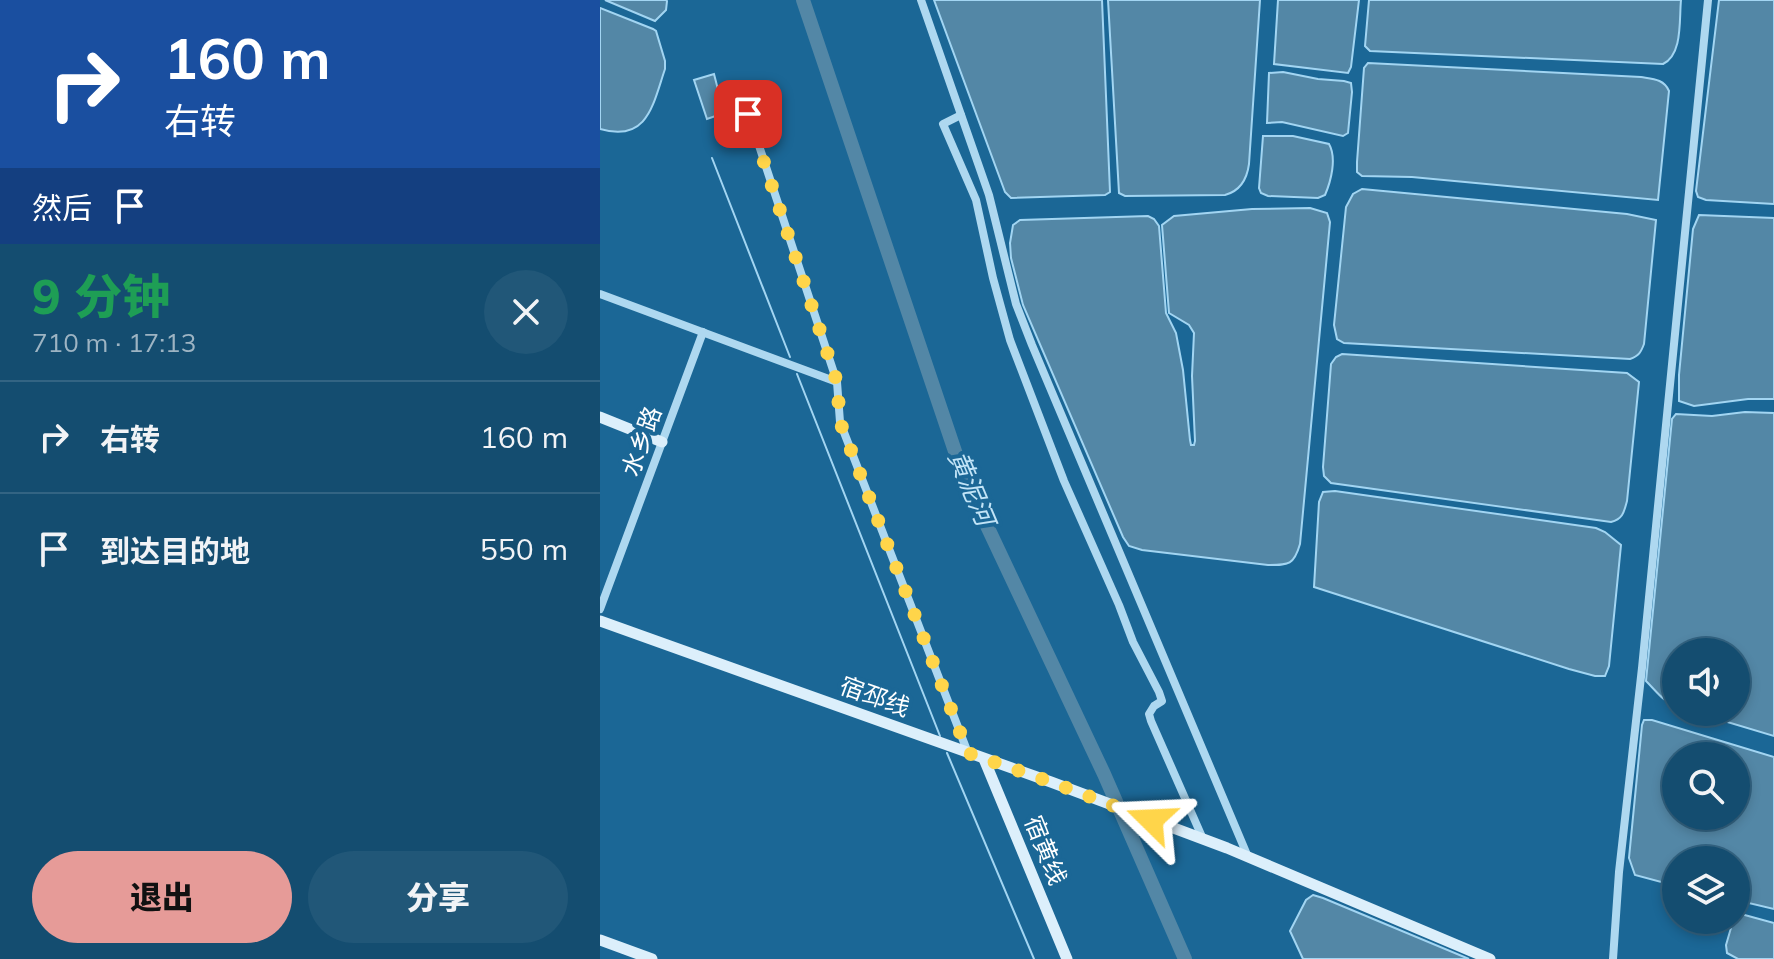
<!DOCTYPE html>
<html lang="zh">
<head>
<meta charset="utf-8">
<style>
  :root { --surface:#144d70; --page:#215778; --text:#f1f3f6; --muted:#9db4c3; --line:#336483; --accent:#e69b98 }
  body { margin:0; font-family:Mulish,"Noto Sans SC",sans-serif; background:var(--page); color:var(--text); height:100vh; display:flex; flex-direction:column; font-size:30px; white-space:nowrap }
  * { box-sizing:border-box; margin:0 }
  p { font-size:26px; color:var(--muted) }
  .icon { flex:none; width:44px; height:44px; fill:none; stroke:currentColor; stroke-width:2; stroke-linecap:round; stroke-linejoin:round }
  .map { position:relative; flex:1; overflow:hidden }
  .side { display:flex; flex-direction:column; background:var(--surface); width:600px }
  .side>* { flex:none }
  .top-card { background:#1a4fa0; color:#fff; overflow:hidden }
  .buttons { position:absolute; left:1062px; top:638px; display:grid; gap:16px }
  .buttons a { display:grid; place-items:center; width:88px; height:88px; border-radius:50%; background:var(--surface); box-shadow:0 4px 12px #0003,0 0 0 2px var(--line); font-size:40px }
  .pin { position:absolute; display:grid; place-items:center; width:68px; height:68px; color:#fff; margin:-34px; border-radius:16px; box-shadow:0 4px 12px #0006 }
  .me { position:absolute; width:88px; margin:-44px; rotate:291deg; stroke-linejoin:round; filter:drop-shadow(0 0 6px #0008) }
  .turn { display:flex; align-items:center; gap:28px; height:168px; padding:0 32px; font-size:36px }
  .turn .icon { width:104px; height:104px; stroke-width:2.5 }
  .turn b { display:block; font-size:56px; line-height:68px }
  .then { display:flex; align-items:center; height:76px; padding:0 32px; background:#0003; gap:16px; font-size:30px }
  .round { display:grid; place-items:center; flex:none; width:84px; height:84px; border-radius:42px; background:var(--page) }
  .summary { display:flex; align-items:center; justify-content:space-between; height:136px; padding:0 32px }
  h1 { font-size:48px; font-weight:800; line-height:60px; color:#1e9e55 }
  .button { display:flex; gap:16px; margin-top:auto; padding:16px 32px }
  .button a { flex:1; height:92px; border-radius:48px; background:var(--accent); color:#111; font-size:32px; font-weight:800; line-height:92px; text-align:center }
  .button a+a { background:var(--page); color:var(--text) }
  ul { padding:0; list-style:none }
  li { display:flex; align-items:center; gap:24px; height:112px; padding:0 32px; border-top:2px solid var(--line) }
  li div { flex:1 }
  li b { display:block; font-size:30px }
  li em { font-style:normal }
  main { display:flex; flex:1; min-height:0 }
  .map>svg:first-child { display:block }
  .water { fill:#5387a6; stroke:#a2d5f2; stroke-width:2; fill-rule:evenodd }
  .lines { fill:none; stroke-linecap:round; stroke-linejoin:round }
  .stream { stroke:#a2d5f2; stroke-width:2 }
  .river { stroke:#5387a6; stroke-width:14 }
  .street { stroke:#aed8f0; stroke-width:8 }
  .secondary { stroke:#dceffb; stroke-width:11 }
  .route { stroke:#ffd54a; stroke-width:14; stroke-dasharray:0 25.2 }
  .labels { text-anchor:middle; dominant-baseline:central; stroke-width:8; stroke-linejoin:round; paint-order:stroke }
  .street-label { font-size:24px; fill:#fff; stroke:#1b6796 }
  .water-label { font-size:26px; font-style:italic; fill:#c2e4f7; stroke:#1b6796 }
</style>
</head>
<body>
<main>
<section class="side">
<div class="top-card">
<div class="turn"><svg class="icon" aria-label="right" viewBox="0 0 24 24"><path d="M7 20v-9h11M14 6l5 5-5 5"/></svg><div><b>160 m</b>右转</div></div>
<div class="then">然后<svg class="icon" aria-label="arrive" viewBox="0 0 24 24"><path d="M6 21V4h12l-3 4 3 4H6"/></svg></div>
</div>
<div class="summary"><div><h1>9 分钟</h1><p>710 m · 17:13</p></div><a class="round"><svg class="icon" aria-label="close" viewBox="0 0 24 24"><path d="M6 6l12 12M18 6L6 18"/></svg></a></div>
<ul>
<li><svg class="icon" aria-label="right" viewBox="0 0 24 24"><path d="M7 20v-9h11M14 6l5 5-5 5"/></svg><div><b>右转</b></div><em>160 m</em></li>
<li><svg class="icon" aria-label="arrive" viewBox="0 0 24 24"><path d="M6 21V4h12l-3 4 3 4H6"/></svg><div><b>到达目的地</b></div><em>550 m</em></li>
</ul>
<div class="button"><a>退出</a><a>分享</a></div>
</section>
<div class="map">
<svg width="1174" height="959" viewBox="0 0 1174 959">
  <rect width="100%" height="100%" fill="#1b6796"/>
  <!-- water -->
  <g class="water">
    <polygon points="5,0 66,0 67,1 66,10 55,21"/>
    <polygon points="334,0 502,0 510,192 505,195 411,198 405,192"/>
    <path d="M 508,0 L 660,0 L 649,164 C 647,179 640,191 625,195 L 525,196 L 519,193 Z"/>
    <polygon points="678,0 759,0 751,67 748,73 674,64"/>
    <path d="M 769,0 L 1081,0 C 1079,20 1083,54 1063,64 L 770,51 L 765,46 Z"/>
    <polygon points="1119,0 1174,0 1174,204 1106,200 1098,197 1096,191"/>
    <path d="M 0,8 L 53,29 L 56,31 L 65,61 L 65,69 C 53,104 48,143 0,129 Z"/>
    <path d="M 768,63 L 1041,77 C 1053,79 1064,79 1069,91 L 1058,200 L 812,177 L 762,176 L 757,172 L 757,162 L 764,68 Z"/>
    <polygon points="683,72 718,79 744,81 751,83 752,92 748,133 743,136 682,122 667,123 669,73"/>
    <polygon points="114,74 124,113 107,119 94,80"/>
    <path d="M 663,136 L 693,136 L 729,144 C 737,158 731,181 725,195 L 718,198 L 668,196 L 661,193 L 659,188 Z"/>
    <path d="M 762,189 L 1027,214 L 1056,220 L 1044,344 C 1041,352 1039,356 1030,359 L 744,343 L 737,339 L 734,325 L 746,207 L 753,194 Z"/>
    <path d="M 710,208 L 727,213 L 730,222 L 700,544 C 694,565 689,565 668,565 L 542,550 L 529,546 L 523,537 L 423,305 L 411,258 L 410,243 L 413,225 L 420,220 L 548,216 L 554,219 L 559,226 L 566,313 L 576,333 L 583,370 L 590,440 L 591,445 L 594,445 L 595,441 L 592,376 L 594,333 L 589,325 L 569,313 L 562,225 L 574,216 L 652,209 Z"/>
    <polygon points="1099,215 1174,218 1174,399 1148,399 1094,406 1079,401 1079,375 1093,229"/>
    <path d="M 742,354 L 1027,373 L 1039,382 L 1027,501 C 1024,512 1023,519 1011,522 L 731,483 L 724,476 L 723,467 L 731,364 L 736,357 Z"/>
    <path d="M 1145,412 L 1174,413 L 1174,736 L 1094,712 L 1136,712 L 1136,652 L 1076,652 L 1076,707 C 1063,701 1056,691 1046,681 L 1072,419 L 1076,414 L 1112,416 Z"/>
    <polygon points="735,491 996,528 1005,532 1021,545 1009,666 1005,676 995,676 969,669 714,587 719,502 723,492"/>
    <path d="M 1044,720 L 1052,720 L 1174,757 L 1174,909 L 1136,900 L 1136,860 L 1076,860 L 1076,886 L 1035,875 L 1029,858 L 1042,725 ZM 1076,756 L 1136,756 L 1136,816 L 1076,816 Z"/>
    <polygon points="713,895 723,898 869,959 703,959 690,931 706,900"/>
    <polygon points="1141,914 1174,923 1174,959 1138,959 1127,953 1126,945 1133,921 1136,920 1136,915"/>
  </g>
  <g class="lines">
    <!-- stream -->
    <g class="stream">
      <polyline points="112,158 190,357"/>
      <polyline points="197,374 340,736"/>
      <polyline points="347,753 434,959"/>
    </g>
    <!-- river -->
    <polyline class="river" points="203,0 363,475 504,774 585,959"/>
    <!-- street -->
    <g class="street">
      <polyline points="321,0 389,195 416,304 432,345 648,857"/>
      <polyline points="139,85 237,382 240,422 368,753"/>
      <polyline points="361,115 343,124 376,200 393,278 410,340 464,481 519,605 533,642 559,692 562,701 554,706 549,714 551,721 603,839"/>
      <polyline points="0,294 237,382"/>
      <polyline points="0,609 103,332"/>
      <polyline points="1013,959 1019,872 1042,668 1108,0"/>
    </g>
    <!-- secondary -->
    <g class="secondary">
      <polyline points="0,417 62,442"/>
      <polyline points="0,621 451,782 627,848 890,959"/>
      <polyline points="384,759 467,959"/>
      <polyline points="0,940 52,959"/>
    </g>
  </g>
  <g class="lines">
    <!-- route -->
    <polyline class="route" points="148,114 237,382 240,422 368,753 451,782 551,820"/>
  </g>
  <g class="labels">
    <!-- street labels -->
    <g class="street-label">
      <text transform="translate(41 441) rotate(-70)">水乡路</text>
      <text transform="translate(275 696) rotate(20)">宿邳线</text>
      <text transform="translate(446 850) rotate(68)">宿黄线</text>
    </g>
    <!-- water labels -->
    <g class="water-label">
      <text transform="translate(372 488) rotate(67)">黄泥河</text>
    </g>
  </g>
</svg>
<div class="buttons">
<a><svg class="icon" aria-label="sound" viewBox="0 0 24 24"><path d="M4 9h4l5-4v14l-5-4H4zM17 9q2 3 0 6"/></svg></a>
<a><svg class="icon" aria-label="search" viewBox="0 0 24 24"><circle cx="10" cy="10" r="6"/><path d="M15 15l6 6"/></svg></a>
<a><svg class="icon" aria-label="layers" viewBox="0 0 24 24"><path d="M12 4l9 5-9 5-9-5zM3 14l9 5 9-5"/></svg></a>
</div>
<div class="pin" style="left:148px;top:114px;background:#d93025"><svg class="icon" aria-label="arrive" viewBox="0 0 24 24"><path d="M6 21V4h12l-3 4 3 4H6"/></svg></div>
<svg class="me" style="left:551px;top:820px" viewBox="-20 -20 40 40"><path d="M0-17L14 15 0 8-14 15z" fill="#ffd54a" stroke="#fff" stroke-width="4"/></svg>
</div>
</main>
</body>
</html>
